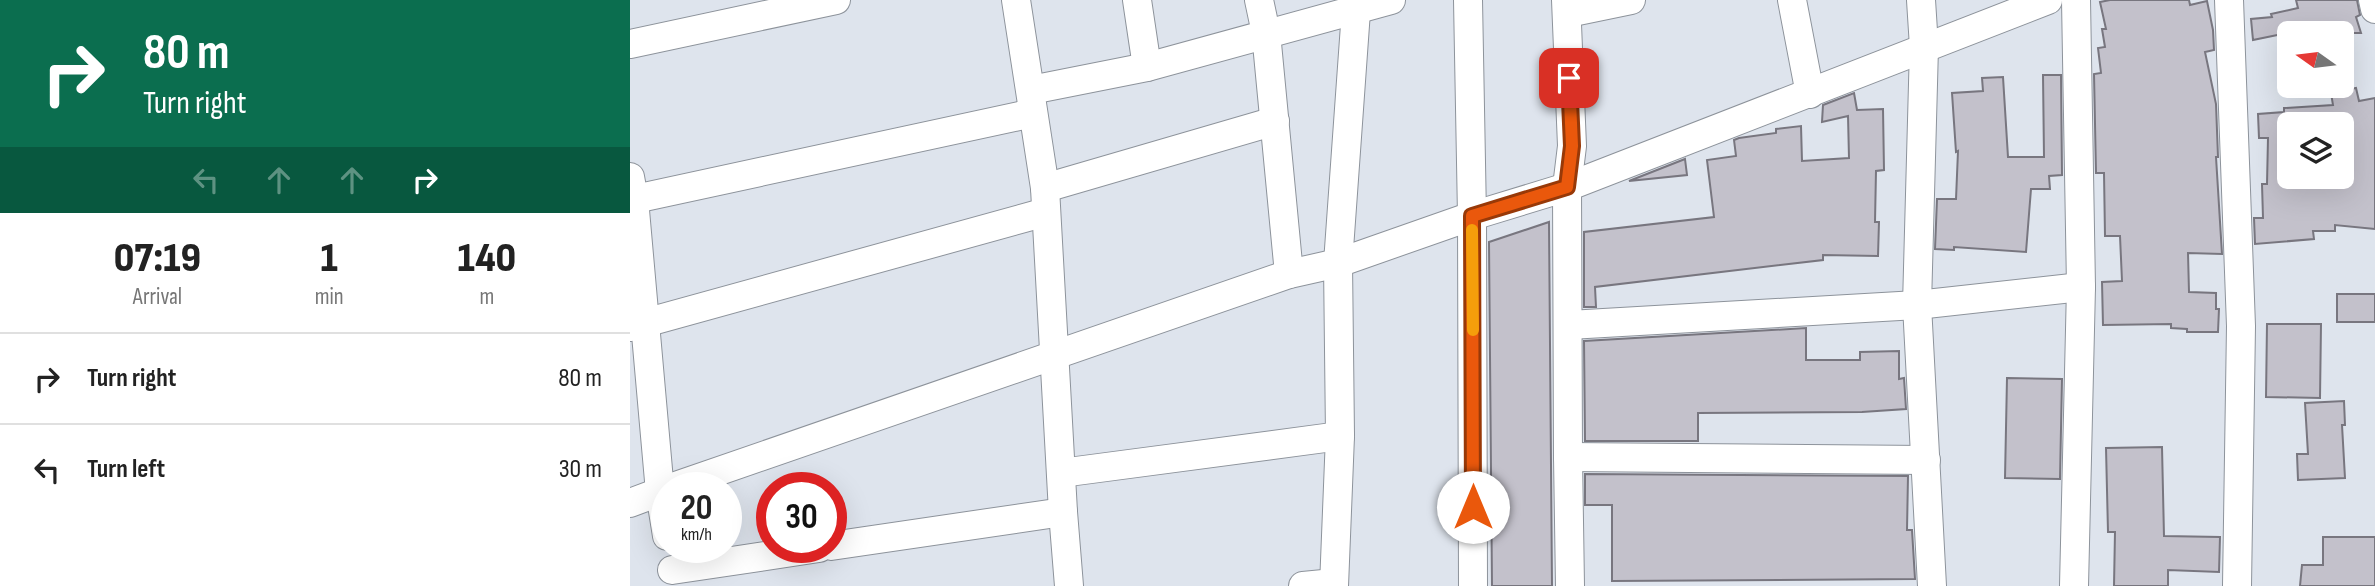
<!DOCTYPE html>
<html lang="en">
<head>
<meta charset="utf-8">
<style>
  :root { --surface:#fff; --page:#f2f2f2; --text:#222; --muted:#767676; --line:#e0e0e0 }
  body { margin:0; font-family:"Sofia Sans Condensed",sans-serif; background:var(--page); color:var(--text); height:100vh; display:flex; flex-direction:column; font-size:26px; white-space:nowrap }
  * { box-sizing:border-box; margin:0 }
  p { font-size:23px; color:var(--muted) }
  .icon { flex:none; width:38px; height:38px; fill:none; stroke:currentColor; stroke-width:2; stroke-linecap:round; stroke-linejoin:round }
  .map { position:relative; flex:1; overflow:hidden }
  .panel { display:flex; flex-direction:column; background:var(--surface); width:630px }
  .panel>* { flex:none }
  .hud { background:#0b6e4f; color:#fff; overflow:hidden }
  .needle { width:46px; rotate:284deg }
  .tools { position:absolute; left:1647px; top:21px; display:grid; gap:14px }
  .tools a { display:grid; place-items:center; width:77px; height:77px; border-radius:10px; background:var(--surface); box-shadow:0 7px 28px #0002; font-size:35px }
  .speed { position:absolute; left:21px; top:472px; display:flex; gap:14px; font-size:35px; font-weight:700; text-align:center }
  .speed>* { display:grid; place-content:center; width:91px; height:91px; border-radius:50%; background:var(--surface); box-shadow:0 7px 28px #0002; line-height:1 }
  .speed small { font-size:18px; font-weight:400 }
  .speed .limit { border:10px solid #d22; background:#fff; color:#111 }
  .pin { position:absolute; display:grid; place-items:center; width:60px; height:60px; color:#fff; margin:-30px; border-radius:14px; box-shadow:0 4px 10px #0006 }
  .me { position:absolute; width:77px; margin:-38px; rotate:0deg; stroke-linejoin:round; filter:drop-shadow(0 0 5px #0008) }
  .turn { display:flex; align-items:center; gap:24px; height:147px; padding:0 28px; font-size:32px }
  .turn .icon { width:91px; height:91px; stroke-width:2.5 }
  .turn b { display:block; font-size:49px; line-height:60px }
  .lanes { display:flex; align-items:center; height:66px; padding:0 28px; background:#0003; justify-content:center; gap:35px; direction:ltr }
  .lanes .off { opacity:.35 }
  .eta { display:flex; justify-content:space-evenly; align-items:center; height:119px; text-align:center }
  .eta b { font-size:42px; font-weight:800; line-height:49px }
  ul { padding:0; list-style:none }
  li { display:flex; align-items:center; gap:21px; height:91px; padding:0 28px; border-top:2px solid var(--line) }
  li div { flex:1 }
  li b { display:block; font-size:26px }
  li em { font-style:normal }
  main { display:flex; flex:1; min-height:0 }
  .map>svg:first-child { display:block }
  .building { fill:#c3c1cb; stroke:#78767f; stroke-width:2; fill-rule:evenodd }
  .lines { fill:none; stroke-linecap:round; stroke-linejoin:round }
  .minor-casing { stroke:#8d939b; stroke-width:30 }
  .minor { stroke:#fff; stroke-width:28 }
  .route-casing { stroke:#983908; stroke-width:18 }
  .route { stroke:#ea580c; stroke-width:12 }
  .slow { stroke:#f59e0b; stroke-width:12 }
</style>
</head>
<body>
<main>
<section class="panel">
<div class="hud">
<div class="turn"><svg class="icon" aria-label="right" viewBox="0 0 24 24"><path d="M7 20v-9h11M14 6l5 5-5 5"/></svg><div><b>80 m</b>Turn right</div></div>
<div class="lanes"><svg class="icon off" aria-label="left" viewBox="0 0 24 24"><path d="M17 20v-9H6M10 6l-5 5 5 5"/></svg><svg class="icon off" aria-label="ahead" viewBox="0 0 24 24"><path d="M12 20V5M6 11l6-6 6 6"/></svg><svg class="icon off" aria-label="ahead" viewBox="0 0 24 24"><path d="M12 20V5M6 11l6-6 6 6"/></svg><svg class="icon" aria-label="right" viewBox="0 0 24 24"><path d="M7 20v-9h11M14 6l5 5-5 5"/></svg></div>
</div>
<div class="eta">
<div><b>07:19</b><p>Arrival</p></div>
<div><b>1</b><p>min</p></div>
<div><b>140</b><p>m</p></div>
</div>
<ul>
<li><svg class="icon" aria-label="right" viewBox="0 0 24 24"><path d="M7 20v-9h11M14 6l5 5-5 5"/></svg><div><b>Turn right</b></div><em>80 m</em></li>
<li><svg class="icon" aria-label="left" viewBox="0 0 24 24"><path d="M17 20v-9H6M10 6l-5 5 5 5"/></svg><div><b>Turn left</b></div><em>30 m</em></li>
</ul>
</section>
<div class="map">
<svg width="1745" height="586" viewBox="0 0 1745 586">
  <rect width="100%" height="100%" fill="#dee4ed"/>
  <!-- building -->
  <g class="building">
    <polygon points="1480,0 1559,0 1560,5 1577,1 1583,30 1584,50 1575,52 1586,104 1588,157 1586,157 1592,254 1558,253 1559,292 1586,293 1586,309 1589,309 1588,332 1557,332 1557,329 1541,328 1541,324 1473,325 1472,282 1492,281 1490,236 1475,236 1474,173 1466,173 1464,74 1471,73 1468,48 1475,47 1472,29 1476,29 1470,2"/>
    <polygon points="1666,0 1727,0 1730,15 1726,17 1731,33 1657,33 1623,40 1621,19 1642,17 1641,14 1668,8"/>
    <polygon points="1413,75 1431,75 1432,175 1419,176 1420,189 1401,189 1396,252 1324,247 1324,250 1305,249 1307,199 1326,199 1328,151 1326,152 1322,93 1353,91 1352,78 1373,77 1378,157 1414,157"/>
    <path d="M 1726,88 L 1729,101 L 1745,98 L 1745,229 L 1705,225 L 1705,231 L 1683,231 L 1684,239 L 1625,244 L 1624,218 L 1633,218 L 1632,184 L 1637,184 L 1638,138 L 1629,138 L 1628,114 L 1654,112 L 1654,108 L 1703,105 L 1701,93 ZM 1659,124 L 1712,124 L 1712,179 L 1659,177 Z"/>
    <polygon points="1224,93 1227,110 1253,109 1254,170 1246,171 1245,222 1249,222 1248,256 1193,255 1193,260 965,287 966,307 954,307 954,232 1084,217 1077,160 1106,156 1104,140 1109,138 1146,133 1146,129 1171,126 1172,161 1219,158 1218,116 1192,122 1193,105"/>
    <polygon points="1055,159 1057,175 999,181"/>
    <polygon points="919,222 922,586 862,586 859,242"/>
    <rect x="1707" y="294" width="38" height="28"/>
    <polygon points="1637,324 1691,324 1690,398 1636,397"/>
    <polygon points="1176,328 1176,360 1230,360 1230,352 1269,351 1269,379 1274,378 1276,409 1232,412 1068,413 1068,441 955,441 954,341"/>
    <polygon points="1377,378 1432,379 1430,479 1375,478"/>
    <polygon points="1714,401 1715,425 1712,425 1715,478 1668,480 1667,454 1678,454 1675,403"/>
    <polygon points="1532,447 1534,536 1590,537 1589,572 1538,570 1538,586 1484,586 1485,532 1478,532 1476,448"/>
    <polygon points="955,474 1278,476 1277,530 1282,530 1285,579 982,581 982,505 955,505"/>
    <polygon points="1693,537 1745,537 1745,586 1670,586 1672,565 1693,565"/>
  </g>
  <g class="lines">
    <defs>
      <g id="minor">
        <polyline points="386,0 415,188 433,512 439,586"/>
        <polyline points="507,0 517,67"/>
        <polyline points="629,0 636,33 659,274"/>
        <polyline points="838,0 842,216 843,586"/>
        <polyline points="936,0 942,146 937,187 938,457 940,586"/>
        <polyline points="1162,0 1180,94"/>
        <polyline points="1291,0 1294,47 1287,305 1302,586"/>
        <polyline points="1599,0 1611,326 1607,586"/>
        <polyline points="1743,0 1745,9"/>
        <polyline points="938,13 1001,0"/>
        <polyline points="0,44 206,0"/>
        <polyline points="401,90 517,67 761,0"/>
        <polyline points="0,177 4,199 30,492 37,536"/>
        <polyline points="415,188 645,121"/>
        <polyline points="0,200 403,113"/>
        <polyline points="939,325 1287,305 1451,287"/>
        <polyline points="0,327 416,212"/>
        <polyline points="938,457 1296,460"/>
        <polyline points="431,473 710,436"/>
        <polyline points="40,488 659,274 708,263 842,216 937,187 1418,0"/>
        <polyline points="0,503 37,489"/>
        <polyline points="201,546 433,512"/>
        <polyline points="42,570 189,548"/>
        <polyline points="673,586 704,583"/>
        <polyline points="704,586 710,436 708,263 726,11"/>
        <polyline points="1444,586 1451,287 1446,0"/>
      </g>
    </defs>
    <!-- minor casing -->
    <use href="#minor" class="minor-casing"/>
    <!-- minor -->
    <use href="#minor" class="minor"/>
  </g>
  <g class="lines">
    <defs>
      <polyline id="route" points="843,507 842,216 937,187 942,146 939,78"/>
    </defs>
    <!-- route casing -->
    <use href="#route" class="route-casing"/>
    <!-- route -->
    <use href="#route" class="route"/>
    <!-- slow -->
    <polyline class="slow" points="842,230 843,330"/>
  </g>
</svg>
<div class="tools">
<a><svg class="needle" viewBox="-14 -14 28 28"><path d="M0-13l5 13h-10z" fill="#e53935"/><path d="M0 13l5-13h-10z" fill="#767676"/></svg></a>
<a><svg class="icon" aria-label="layers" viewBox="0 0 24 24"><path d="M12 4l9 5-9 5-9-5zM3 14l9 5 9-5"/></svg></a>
</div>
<div class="speed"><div>20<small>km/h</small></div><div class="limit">30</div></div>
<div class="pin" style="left:939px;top:78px;background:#d93025"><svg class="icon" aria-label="arrive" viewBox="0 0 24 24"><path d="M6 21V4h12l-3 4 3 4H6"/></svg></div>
<svg class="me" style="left:843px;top:507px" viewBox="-20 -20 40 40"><circle r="19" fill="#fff"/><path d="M0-13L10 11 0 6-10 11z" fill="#ea580c"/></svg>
</div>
</main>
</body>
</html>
